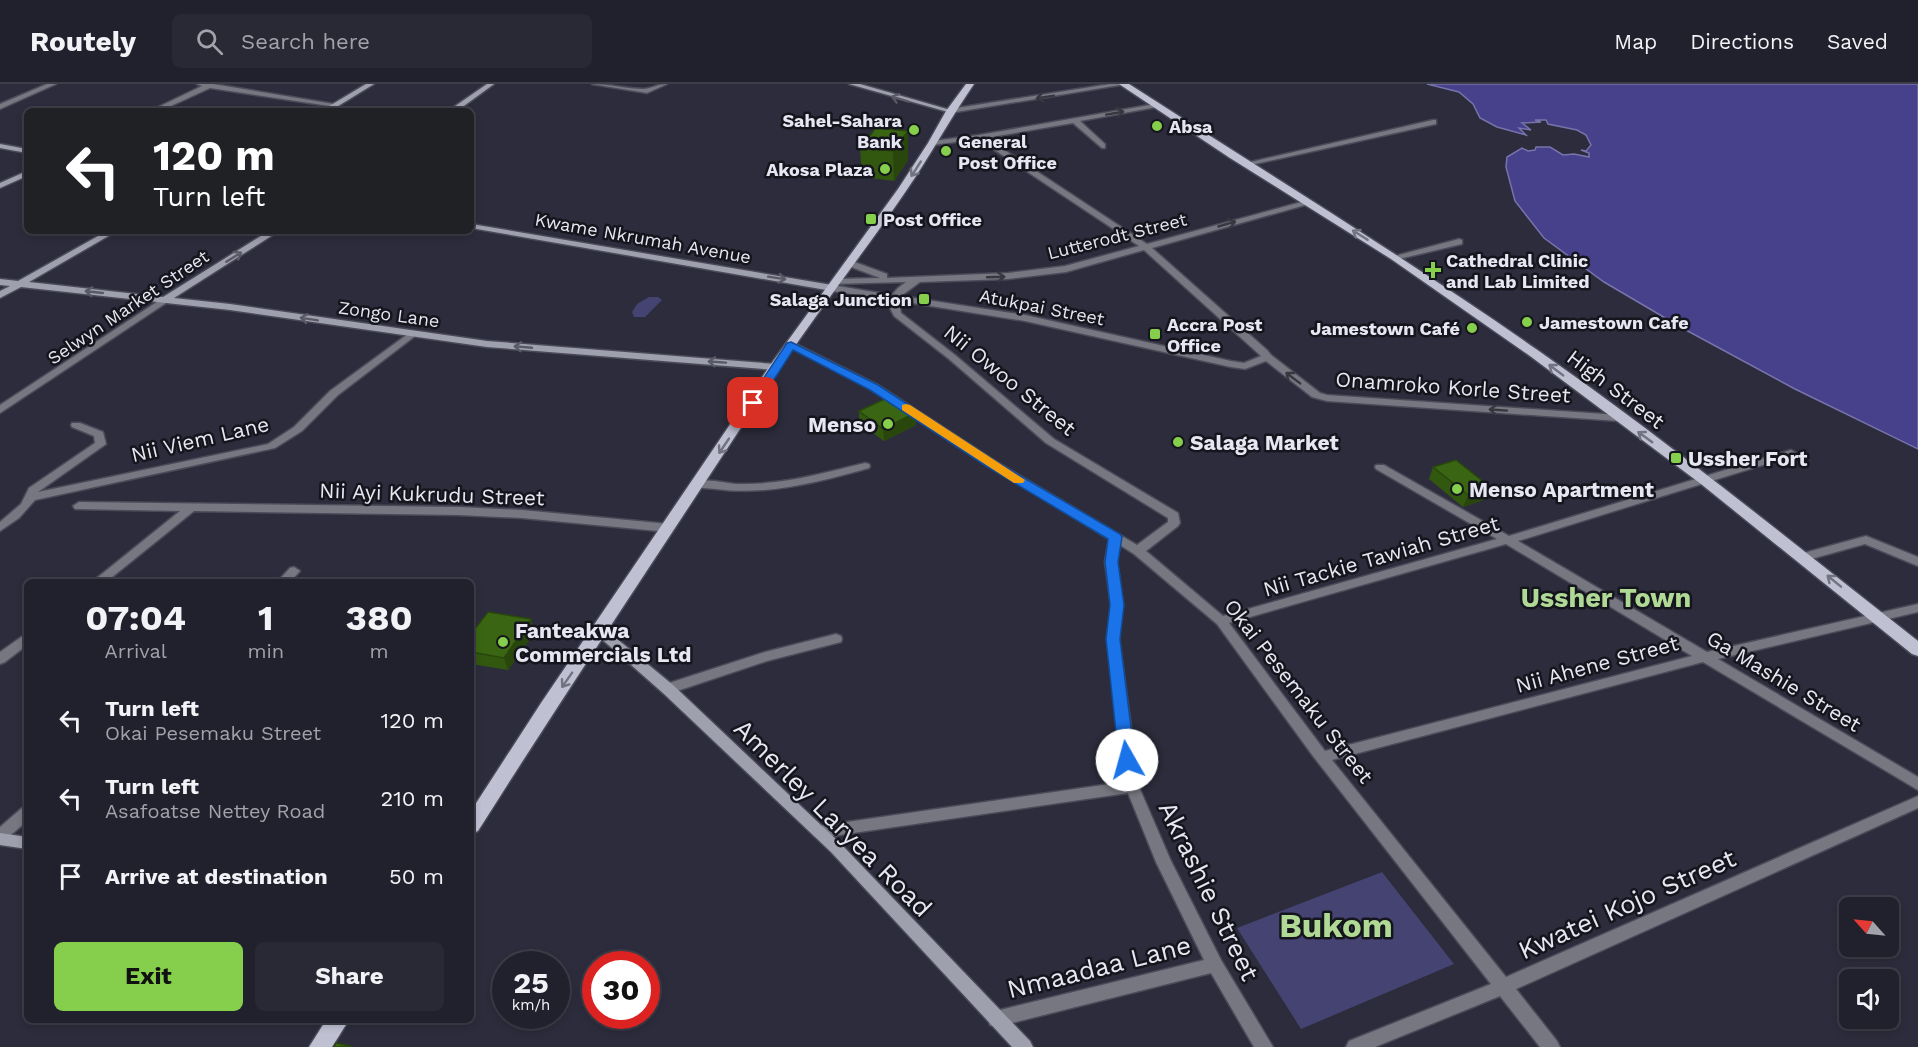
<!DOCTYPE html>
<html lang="en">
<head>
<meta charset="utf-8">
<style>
  :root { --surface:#21212d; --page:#292935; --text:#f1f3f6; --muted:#a2a3aa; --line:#3e3e49; --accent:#85cf4c }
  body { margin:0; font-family:"Work Sans",sans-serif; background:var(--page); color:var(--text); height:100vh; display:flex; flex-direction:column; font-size:22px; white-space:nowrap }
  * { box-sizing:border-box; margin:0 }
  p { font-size:20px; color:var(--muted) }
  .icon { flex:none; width:33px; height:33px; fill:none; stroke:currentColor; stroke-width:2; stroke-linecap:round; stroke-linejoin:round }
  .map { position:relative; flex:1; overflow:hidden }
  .sheet { position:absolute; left:24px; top:495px; width:450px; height:444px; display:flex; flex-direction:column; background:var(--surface); border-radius:9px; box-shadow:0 3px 9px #0003,0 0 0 2px var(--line) }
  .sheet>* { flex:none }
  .banner { position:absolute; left:24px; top:24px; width:450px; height:126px; border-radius:9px; box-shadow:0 3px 9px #0003,0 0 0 2px var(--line); background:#202124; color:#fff; overflow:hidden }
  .needle { width:39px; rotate:297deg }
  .tools { position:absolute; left:1839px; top:813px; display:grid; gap:12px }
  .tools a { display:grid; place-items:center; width:60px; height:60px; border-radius:9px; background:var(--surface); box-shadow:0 3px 9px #0003,0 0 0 2px var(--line); font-size:30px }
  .speed { position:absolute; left:492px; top:867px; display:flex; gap:12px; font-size:30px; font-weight:700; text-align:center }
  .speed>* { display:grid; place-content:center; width:78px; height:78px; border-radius:50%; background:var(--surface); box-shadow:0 3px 9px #0003,0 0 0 2px var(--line); line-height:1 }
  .speed small { font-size:15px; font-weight:400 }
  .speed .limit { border:9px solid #d22; background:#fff; color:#111 }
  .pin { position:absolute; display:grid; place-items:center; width:51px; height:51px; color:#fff; margin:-26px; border-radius:12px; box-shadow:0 3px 9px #0006 }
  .me { position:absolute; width:66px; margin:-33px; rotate:353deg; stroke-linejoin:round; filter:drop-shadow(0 0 4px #0008) }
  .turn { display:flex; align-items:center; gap:21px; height:126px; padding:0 30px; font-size:27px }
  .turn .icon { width:78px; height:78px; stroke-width:2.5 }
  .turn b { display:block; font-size:42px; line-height:51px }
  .eta { display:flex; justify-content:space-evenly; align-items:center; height:102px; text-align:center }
  .eta b { font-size:36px; font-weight:700; line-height:42px }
  .action { display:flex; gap:12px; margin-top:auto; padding:12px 30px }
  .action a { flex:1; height:69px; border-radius:9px; background:var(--accent); color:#111; font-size:24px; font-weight:700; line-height:69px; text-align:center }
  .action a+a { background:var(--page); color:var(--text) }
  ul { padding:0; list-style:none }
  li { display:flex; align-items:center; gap:18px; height:78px; padding:0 30px }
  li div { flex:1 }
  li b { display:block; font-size:22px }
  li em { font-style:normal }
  header { display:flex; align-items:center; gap:36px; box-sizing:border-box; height:84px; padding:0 30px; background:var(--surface); border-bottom:2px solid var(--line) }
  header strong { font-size:28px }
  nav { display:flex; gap:33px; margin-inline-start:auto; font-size:21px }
  .search { width:420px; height:54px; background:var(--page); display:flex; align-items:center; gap:15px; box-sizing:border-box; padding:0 21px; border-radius:9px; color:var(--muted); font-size:22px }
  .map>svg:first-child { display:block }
  .green { fill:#444371 }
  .water { fill:#47418c; stroke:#7773ab; stroke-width:1.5 }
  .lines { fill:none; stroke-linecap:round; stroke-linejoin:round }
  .street-casing { stroke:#4a4a59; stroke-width:3 }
  .secondary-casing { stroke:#4a4a59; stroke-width:3 }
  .primary-casing { stroke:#4a4a59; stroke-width:3 }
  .street { fill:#767780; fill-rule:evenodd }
  .secondary { fill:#9fa0ae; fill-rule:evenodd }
  .primary { fill:#bfc0d2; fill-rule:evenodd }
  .wall { fill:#325810 }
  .shaded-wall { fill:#29470d }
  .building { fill:#3a6613; stroke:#29470d; stroke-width:1.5 }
  .oneway { stroke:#373740 }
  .oneway2 { stroke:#5a5a66 }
  .oneway3 { stroke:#727381 }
  .route { fill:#1a73e8; stroke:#114b97; stroke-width:1.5 }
  .slow { fill:#f59e0b }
  .poi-dot { fill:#85cf4c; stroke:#15151d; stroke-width:2 }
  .labels { text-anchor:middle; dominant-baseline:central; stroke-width:5; stroke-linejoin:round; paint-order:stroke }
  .far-poi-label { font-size:18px; font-weight:bold; fill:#e6e7f2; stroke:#15151d; text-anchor:start }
  .far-street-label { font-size:18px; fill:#e6e7f2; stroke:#15151d }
  .street-label { font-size:21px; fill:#e6e7f2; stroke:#15151d }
  .poi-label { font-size:21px; font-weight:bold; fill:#e6e7f2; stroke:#15151d; text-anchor:start }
  .near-street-label { font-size:26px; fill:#e6e7f2; stroke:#15151d }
  .district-label { font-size:27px; font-weight:bold; fill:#b0d996; stroke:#15151d }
  .near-district-label { font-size:33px; font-weight:bold; fill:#b0d996; stroke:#15151d }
</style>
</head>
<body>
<header>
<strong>Routely</strong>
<div class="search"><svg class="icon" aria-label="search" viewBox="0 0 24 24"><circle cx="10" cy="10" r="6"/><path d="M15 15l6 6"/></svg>Search here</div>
<nav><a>Map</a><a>Directions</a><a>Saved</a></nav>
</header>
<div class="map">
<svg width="1918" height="963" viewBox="0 0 1918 963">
  <rect width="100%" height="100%" fill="#2c2c3c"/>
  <!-- green -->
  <g class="green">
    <polygon points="649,213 658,213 662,216 645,233 634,233 632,228 637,220"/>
    <polygon points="1382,788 1454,880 1301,945 1237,844"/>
  </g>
  <!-- water -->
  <polygon class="water" points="1427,0 1918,0 1918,365 1795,305 1684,245 1604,198 1544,154 1515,117 1506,83 1507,73 1522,64 1528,67 1535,66 1536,63 1550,63 1563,71 1574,70 1589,73 1589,69 1581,66 1586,67 1591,61 1586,51 1577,46 1548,40 1546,36 1535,36 1541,38 1522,39 1531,46 1519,44 1526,51 1497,43 1480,34 1473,20 1459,8"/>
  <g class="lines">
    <defs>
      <g id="street">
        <polygon points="47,0 56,0 0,25 0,20"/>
        <polygon points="197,0 213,0 340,21 336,23 210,4 160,27 150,27 202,2"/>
        <path d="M 592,0 C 609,0 627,5 644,5 C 652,4 659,0 667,0 L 647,9 Z"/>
        <polygon points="1110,0 1126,0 950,29 946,27 950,25"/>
        <path d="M 1155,20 L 1157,21 L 1157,23 L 1080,37 L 1105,60 L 1105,64 L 1102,64 L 1073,39 L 986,54 L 1147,160 L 1309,116 L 1309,120 L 1152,164 L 1267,266 L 1271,271 L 1320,309 L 1327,311 L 1619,331 L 1624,334 L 1619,337 L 1327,317 L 1312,313 L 1266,277 L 1245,285 L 1231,283 L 1025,237 L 899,217 L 901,229 L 955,271 L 1054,355 L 1178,429 L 1180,439 L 1178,442 L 1146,467 L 1223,532 L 1497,455 L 1376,385 L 1375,383 L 1376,381 L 1384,381 L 1509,452 L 1791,366 L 1796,369 L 1795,371 L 1518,457 L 1707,568 L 1918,520 L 1918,528 L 1718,575 L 1918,693 L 1918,706 L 1703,578 L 1332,676 L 1506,893 L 1918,712 L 1918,724 L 1516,905 L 1557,957 L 1560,963 L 1540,963 L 1500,912 L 1375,963 L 1346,963 L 1349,957 L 1491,900 L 1313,672 L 1217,540 L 1134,470 L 1120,461 L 1117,478 L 1123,521 L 1119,555 L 1139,703 L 1171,777 L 1221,876 L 1273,963 L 1254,963 L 1211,889 L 996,943 L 990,941 L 988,935 L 990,929 L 996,927 L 1204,876 L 1156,778 L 1128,709 L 819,754 L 814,752 L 812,748 L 814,744 L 819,742 L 1124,698 L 1107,555 L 1111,521 L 1105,478 L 1109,455 L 987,381 L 870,305 L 786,261 L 791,258 L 794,259 L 878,301 L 995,377 L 1137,461 L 1168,438 L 1168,434 L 1046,359 L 949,275 L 894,232 L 890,224 L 890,216 L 832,207 L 828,204 L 832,201 L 892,211 L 898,204 L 906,198 L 832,200 L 831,198 L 835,195 L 880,194 L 846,181 L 845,179 L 849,176 L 887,190 L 887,194 L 1008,189 L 1065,182 L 1139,162 L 978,55 L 933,61 L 929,59 L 933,57 L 979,51 ZM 1144,166 L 1261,272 L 1244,279 L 1231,277 L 1025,231 L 901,212 L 920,198 L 1008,195 L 1066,188 ZM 1506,460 L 1692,572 L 1325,667 L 1229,539 Z"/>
        <polygon points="1433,36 1436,36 1436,40 1246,82 1242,80"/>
        <polygon points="1459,155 1462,156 1462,160 1395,176 1391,173"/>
        <polygon points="166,212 171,215 169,217 0,329 0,321"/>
        <polygon points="412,247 415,248 415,252 338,311 302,347 275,364 35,416 19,434 0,447 0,438 21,420 29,404 95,359 94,352 72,343 71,341 72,339 80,339 103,348 106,360 38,408 268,360 294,343 330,307"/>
        <path d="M 865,379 L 869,380 L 870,382 L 869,384 C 819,398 767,412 716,405 C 708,404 699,405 693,400 C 703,392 727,400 739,400 C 782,401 824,389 865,379 Z"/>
        <polygon points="79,418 459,423 522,426 669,440 675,444 669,448 522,434 459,431 194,427 106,498 92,498 180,427 75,425 73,422"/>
        <polygon points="1866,452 1918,473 1918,482 1865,460 1804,477 1798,473 1800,470"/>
        <polygon points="294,483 300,487 290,498 277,498 290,484"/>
        <polygon points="27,549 27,561 5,578 0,580 0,568"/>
        <polygon points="836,550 841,552 842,555 841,558 767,577 668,610 663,609 661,605 663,601 765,568"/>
        <polygon points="27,722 27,737 5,756 0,758 0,743 22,724"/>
      </g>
      <g id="secondary">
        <polygon points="366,0 374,0 330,27 321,27"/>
        <polygon points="487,0 494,0 457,27 448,27"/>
        <polygon points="849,0 860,0 954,27 948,28"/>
        <polygon points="0,60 27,65 27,69 0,64"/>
        <polygon points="27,87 27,92 0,104 0,99"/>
        <polygon points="471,140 832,201 836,204 832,207 471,144"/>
        <polygon points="107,147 117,147 29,198 163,213 269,147 279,147 174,214 230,220 487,257 775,280 780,283 775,286 487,263 230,226 21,203 0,214 0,207 10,202 0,201 0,195 18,197"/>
        <polygon points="601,543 605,545 673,601 841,760 1030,957 1033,963 1012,963 831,768 663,609 597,551 595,548 597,545"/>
        <polygon points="0,749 27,753 27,765 0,761"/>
      </g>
      <g id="primary">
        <path d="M 966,0 L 974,0 C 950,35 930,72 906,107 C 865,167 820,224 780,284 C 679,439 576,592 478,747 L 471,750 L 471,727 L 541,619 L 771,280 L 898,105 L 928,59 L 946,27 Z"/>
        <path d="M 1119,0 L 1129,0 C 1265,88 1403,172 1536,265 C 1668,357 1792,458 1918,557 L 1918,572 L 1912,570 L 1701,400 L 1530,272 L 1391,175 L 1230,74 Z"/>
        <polygon points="326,936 349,936 332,963 309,963"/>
      </g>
    </defs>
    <!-- street casing -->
    <use href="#street" class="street-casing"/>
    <!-- secondary casing -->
    <use href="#secondary" class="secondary-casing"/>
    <!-- primary casing -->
    <use href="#primary" class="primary-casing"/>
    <!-- street -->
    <use href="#street" class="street"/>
    <!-- secondary -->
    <use href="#secondary" class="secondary"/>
    <!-- primary -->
    <use href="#primary" class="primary"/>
  </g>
  <!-- wall -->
  <g class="wall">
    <polygon points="876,44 908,76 894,97 862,93 860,64"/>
    <polygon points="859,327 915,329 916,341 884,357 859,339"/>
    <polygon points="1433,383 1486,415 1463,423 1429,395"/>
    <polygon points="535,548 508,586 471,580 471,550"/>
  </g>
  <!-- shaded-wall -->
  <g class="shaded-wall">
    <polygon points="908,47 908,76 894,97 893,67"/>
    <polygon points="915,329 916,341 884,357 883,345"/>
    <polygon points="1490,403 1486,415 1463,423 1468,411"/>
    <polygon points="531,535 535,548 508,586 504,574"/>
  </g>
  <!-- building -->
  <g class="building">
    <polygon points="876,44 908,47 893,67 860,64"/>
    <polygon points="891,312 915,329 883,345 859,327"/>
    <polygon points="1456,376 1490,403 1468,411 1433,383"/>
    <polygon points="488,528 531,535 504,574 471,568 471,550"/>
    <polygon points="336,959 353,963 334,963"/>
  </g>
  <!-- one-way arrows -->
  <defs><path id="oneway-shaft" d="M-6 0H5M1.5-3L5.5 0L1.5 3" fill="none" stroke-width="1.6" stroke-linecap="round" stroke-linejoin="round" transform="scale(1.5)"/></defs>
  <g class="oneway">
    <use href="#oneway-shaft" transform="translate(1045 13) rotate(171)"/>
    <use href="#oneway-shaft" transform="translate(1115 29) rotate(-10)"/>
    <use href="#oneway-shaft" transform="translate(1227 140) rotate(-16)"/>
    <use href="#oneway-shaft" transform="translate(996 193) rotate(-2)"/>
    <use href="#oneway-shaft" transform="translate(1293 294) rotate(-143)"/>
    <use href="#oneway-shaft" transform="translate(1498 326) rotate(-176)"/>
  </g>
  <g class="oneway2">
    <use href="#oneway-shaft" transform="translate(900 15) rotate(-163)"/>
    <use href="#oneway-shaft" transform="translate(234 173) rotate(-32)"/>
    <use href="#oneway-shaft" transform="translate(777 194) rotate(9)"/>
    <use href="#oneway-shaft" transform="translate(94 208) rotate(-174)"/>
    <use href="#oneway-shaft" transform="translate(309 235) rotate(-171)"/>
    <use href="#oneway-shaft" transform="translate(523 263) rotate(-175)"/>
    <use href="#oneway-shaft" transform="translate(717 278) rotate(-176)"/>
  </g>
  <g class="oneway3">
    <use href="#oneway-shaft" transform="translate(916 85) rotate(123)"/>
    <use href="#oneway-shaft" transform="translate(1360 151) rotate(-148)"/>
    <use href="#oneway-shaft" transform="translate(1556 286) rotate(-143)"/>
    <use href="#oneway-shaft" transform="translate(1645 353) rotate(-144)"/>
    <use href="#oneway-shaft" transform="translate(724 362) rotate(124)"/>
    <use href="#oneway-shaft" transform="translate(1834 497) rotate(-141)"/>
    <use href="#oneway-shaft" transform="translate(567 596) rotate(125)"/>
  </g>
  <!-- route -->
  <polygon class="route" points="791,258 878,301 995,377 1120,450 1122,453 1118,478 1124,521 1120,555 1135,676 1132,680 1127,682 1121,680 1119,676 1106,555 1110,521 1105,478 1108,455 986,382 870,306 793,266 757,322 749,322 747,319 787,259"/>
  <!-- slow -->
  <polygon class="slow" points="906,320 910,321 1025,396 1023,399 1014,399 902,326 902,321"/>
  <!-- markers -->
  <g class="poi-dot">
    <circle cx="1157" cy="42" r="6"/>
    <circle cx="914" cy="46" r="6"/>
    <circle cx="946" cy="67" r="6"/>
    <circle cx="885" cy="85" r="6"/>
    <rect x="865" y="129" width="12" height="12" rx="3"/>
    <path d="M1430 177h6v6h6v6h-6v6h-6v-6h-6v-6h6z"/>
    <rect x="918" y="209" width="12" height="12" rx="3"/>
    <circle cx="1527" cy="238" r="6"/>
    <circle cx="1472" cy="244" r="6"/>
    <rect x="1149" y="244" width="12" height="12" rx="3"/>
    <circle cx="888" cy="340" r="6"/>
    <circle cx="1178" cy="358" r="6"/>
    <rect x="1670" y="368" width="12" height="12" rx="3"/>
    <circle cx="1457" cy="405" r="6"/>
    <circle cx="503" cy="558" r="6"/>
  </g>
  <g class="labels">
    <!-- far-poi labels -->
    <g class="far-poi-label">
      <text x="902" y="36" text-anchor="end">Sahel-Sahara<tspan x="902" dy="21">Bank</tspan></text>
      <text x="1169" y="42">Absa</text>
      <text x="958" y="57">General<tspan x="958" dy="21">Post Office</tspan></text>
      <text x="873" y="85" text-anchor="end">Akosa Plaza</text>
      <text x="883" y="135">Post Office</text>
      <text x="1446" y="176">Cathedral Clinic<tspan x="1446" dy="21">and Lab Limited</tspan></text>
      <text x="912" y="215" text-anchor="end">Salaga Junction</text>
      <text x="1539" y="238">Jamestown Cafe</text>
      <text x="1167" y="240">Accra Post<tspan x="1167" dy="21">Office</tspan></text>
      <text x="1460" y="244" text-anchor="end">Jamestown Café</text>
    </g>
    <!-- far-street labels -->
    <g class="far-street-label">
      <text transform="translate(1117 152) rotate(-14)">Lutterodt Street</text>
      <text transform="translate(643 154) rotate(10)">Kwame Nkrumah Avenue</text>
      <text transform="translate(128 223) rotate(-34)">Selwyn Market Street</text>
      <text transform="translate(1042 223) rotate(11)">Atukpai Street</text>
      <text transform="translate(389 230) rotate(8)">Zongo Lane</text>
    </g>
    <!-- street labels -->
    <g class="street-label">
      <text transform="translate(1010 296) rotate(39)">Nii Owoo Street</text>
      <text transform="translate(1453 303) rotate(4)">Onamroko Korle Street</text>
      <text transform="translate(1616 305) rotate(37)">High Street</text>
      <text transform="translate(200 355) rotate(-13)">Nii Viem Lane</text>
      <text transform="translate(432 410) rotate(2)">Nii Ayi Kukrudu Street</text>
      <text transform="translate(1381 472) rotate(-16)">Nii Tackie Tawiah Street</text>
      <text transform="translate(1597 580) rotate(-15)">Nii Ahene Street</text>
      <text transform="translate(1784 597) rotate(31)">Ga Mashie Street</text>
      <text transform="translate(1299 607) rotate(52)">Okai Pesemaku Street</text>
    </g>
    <!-- poi labels -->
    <g class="poi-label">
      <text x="876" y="340" text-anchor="end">Menso</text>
      <text x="1190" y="358">Salaga Market</text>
      <text x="1688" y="374">Ussher Fort</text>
      <text x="1469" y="405">Menso Apartment</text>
      <text x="515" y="546">Fanteakwa<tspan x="515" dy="24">Commercials Ltd</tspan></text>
    </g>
    <!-- near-street labels -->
    <g class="near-street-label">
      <text transform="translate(833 734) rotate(45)">Amerley Laryea Road</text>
      <text transform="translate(1209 807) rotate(64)">Akrashie Street</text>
      <text transform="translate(1627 820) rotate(-24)">Kwatei Kojo Street</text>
      <text transform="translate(1099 883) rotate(-14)">Nmaadaa Lane</text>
    </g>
    <!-- district labels -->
    <g class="district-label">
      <text x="1606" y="514">Ussher Town</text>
    </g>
    <!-- near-district labels -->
    <g class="near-district-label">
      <text x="1336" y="841">Bukom</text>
    </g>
  </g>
</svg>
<div class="tools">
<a><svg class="needle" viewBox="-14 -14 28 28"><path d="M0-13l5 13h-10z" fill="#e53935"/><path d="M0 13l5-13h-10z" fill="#a2a3aa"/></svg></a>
<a><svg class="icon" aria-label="sound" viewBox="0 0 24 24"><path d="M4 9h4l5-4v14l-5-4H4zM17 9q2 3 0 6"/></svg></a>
</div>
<div class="speed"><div>25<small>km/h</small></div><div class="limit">30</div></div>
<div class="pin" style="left:753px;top:319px;background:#d93025"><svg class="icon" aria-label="arrive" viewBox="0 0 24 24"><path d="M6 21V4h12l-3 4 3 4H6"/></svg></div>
<svg class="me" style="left:1127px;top:676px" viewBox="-20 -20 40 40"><circle r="19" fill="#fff"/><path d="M0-13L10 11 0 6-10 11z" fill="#1a73e8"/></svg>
<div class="banner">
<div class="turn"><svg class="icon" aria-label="left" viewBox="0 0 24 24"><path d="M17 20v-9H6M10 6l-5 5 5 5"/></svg><div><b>120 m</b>Turn left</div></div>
</div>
<section class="sheet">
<div class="eta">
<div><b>07:04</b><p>Arrival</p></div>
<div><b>1</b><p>min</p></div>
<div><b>380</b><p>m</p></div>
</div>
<ul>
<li><svg class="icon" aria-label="left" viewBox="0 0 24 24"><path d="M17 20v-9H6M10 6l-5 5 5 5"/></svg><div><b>Turn left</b><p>Okai Pesemaku Street</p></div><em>120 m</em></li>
<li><svg class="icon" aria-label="left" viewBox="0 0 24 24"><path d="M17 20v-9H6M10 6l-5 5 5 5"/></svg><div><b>Turn left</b><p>Asafoatse Nettey Road</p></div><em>210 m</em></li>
<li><svg class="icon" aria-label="arrive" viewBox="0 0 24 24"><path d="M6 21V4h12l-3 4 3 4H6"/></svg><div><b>Arrive at destination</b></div><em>50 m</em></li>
</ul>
<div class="action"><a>Exit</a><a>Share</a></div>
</section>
</div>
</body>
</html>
